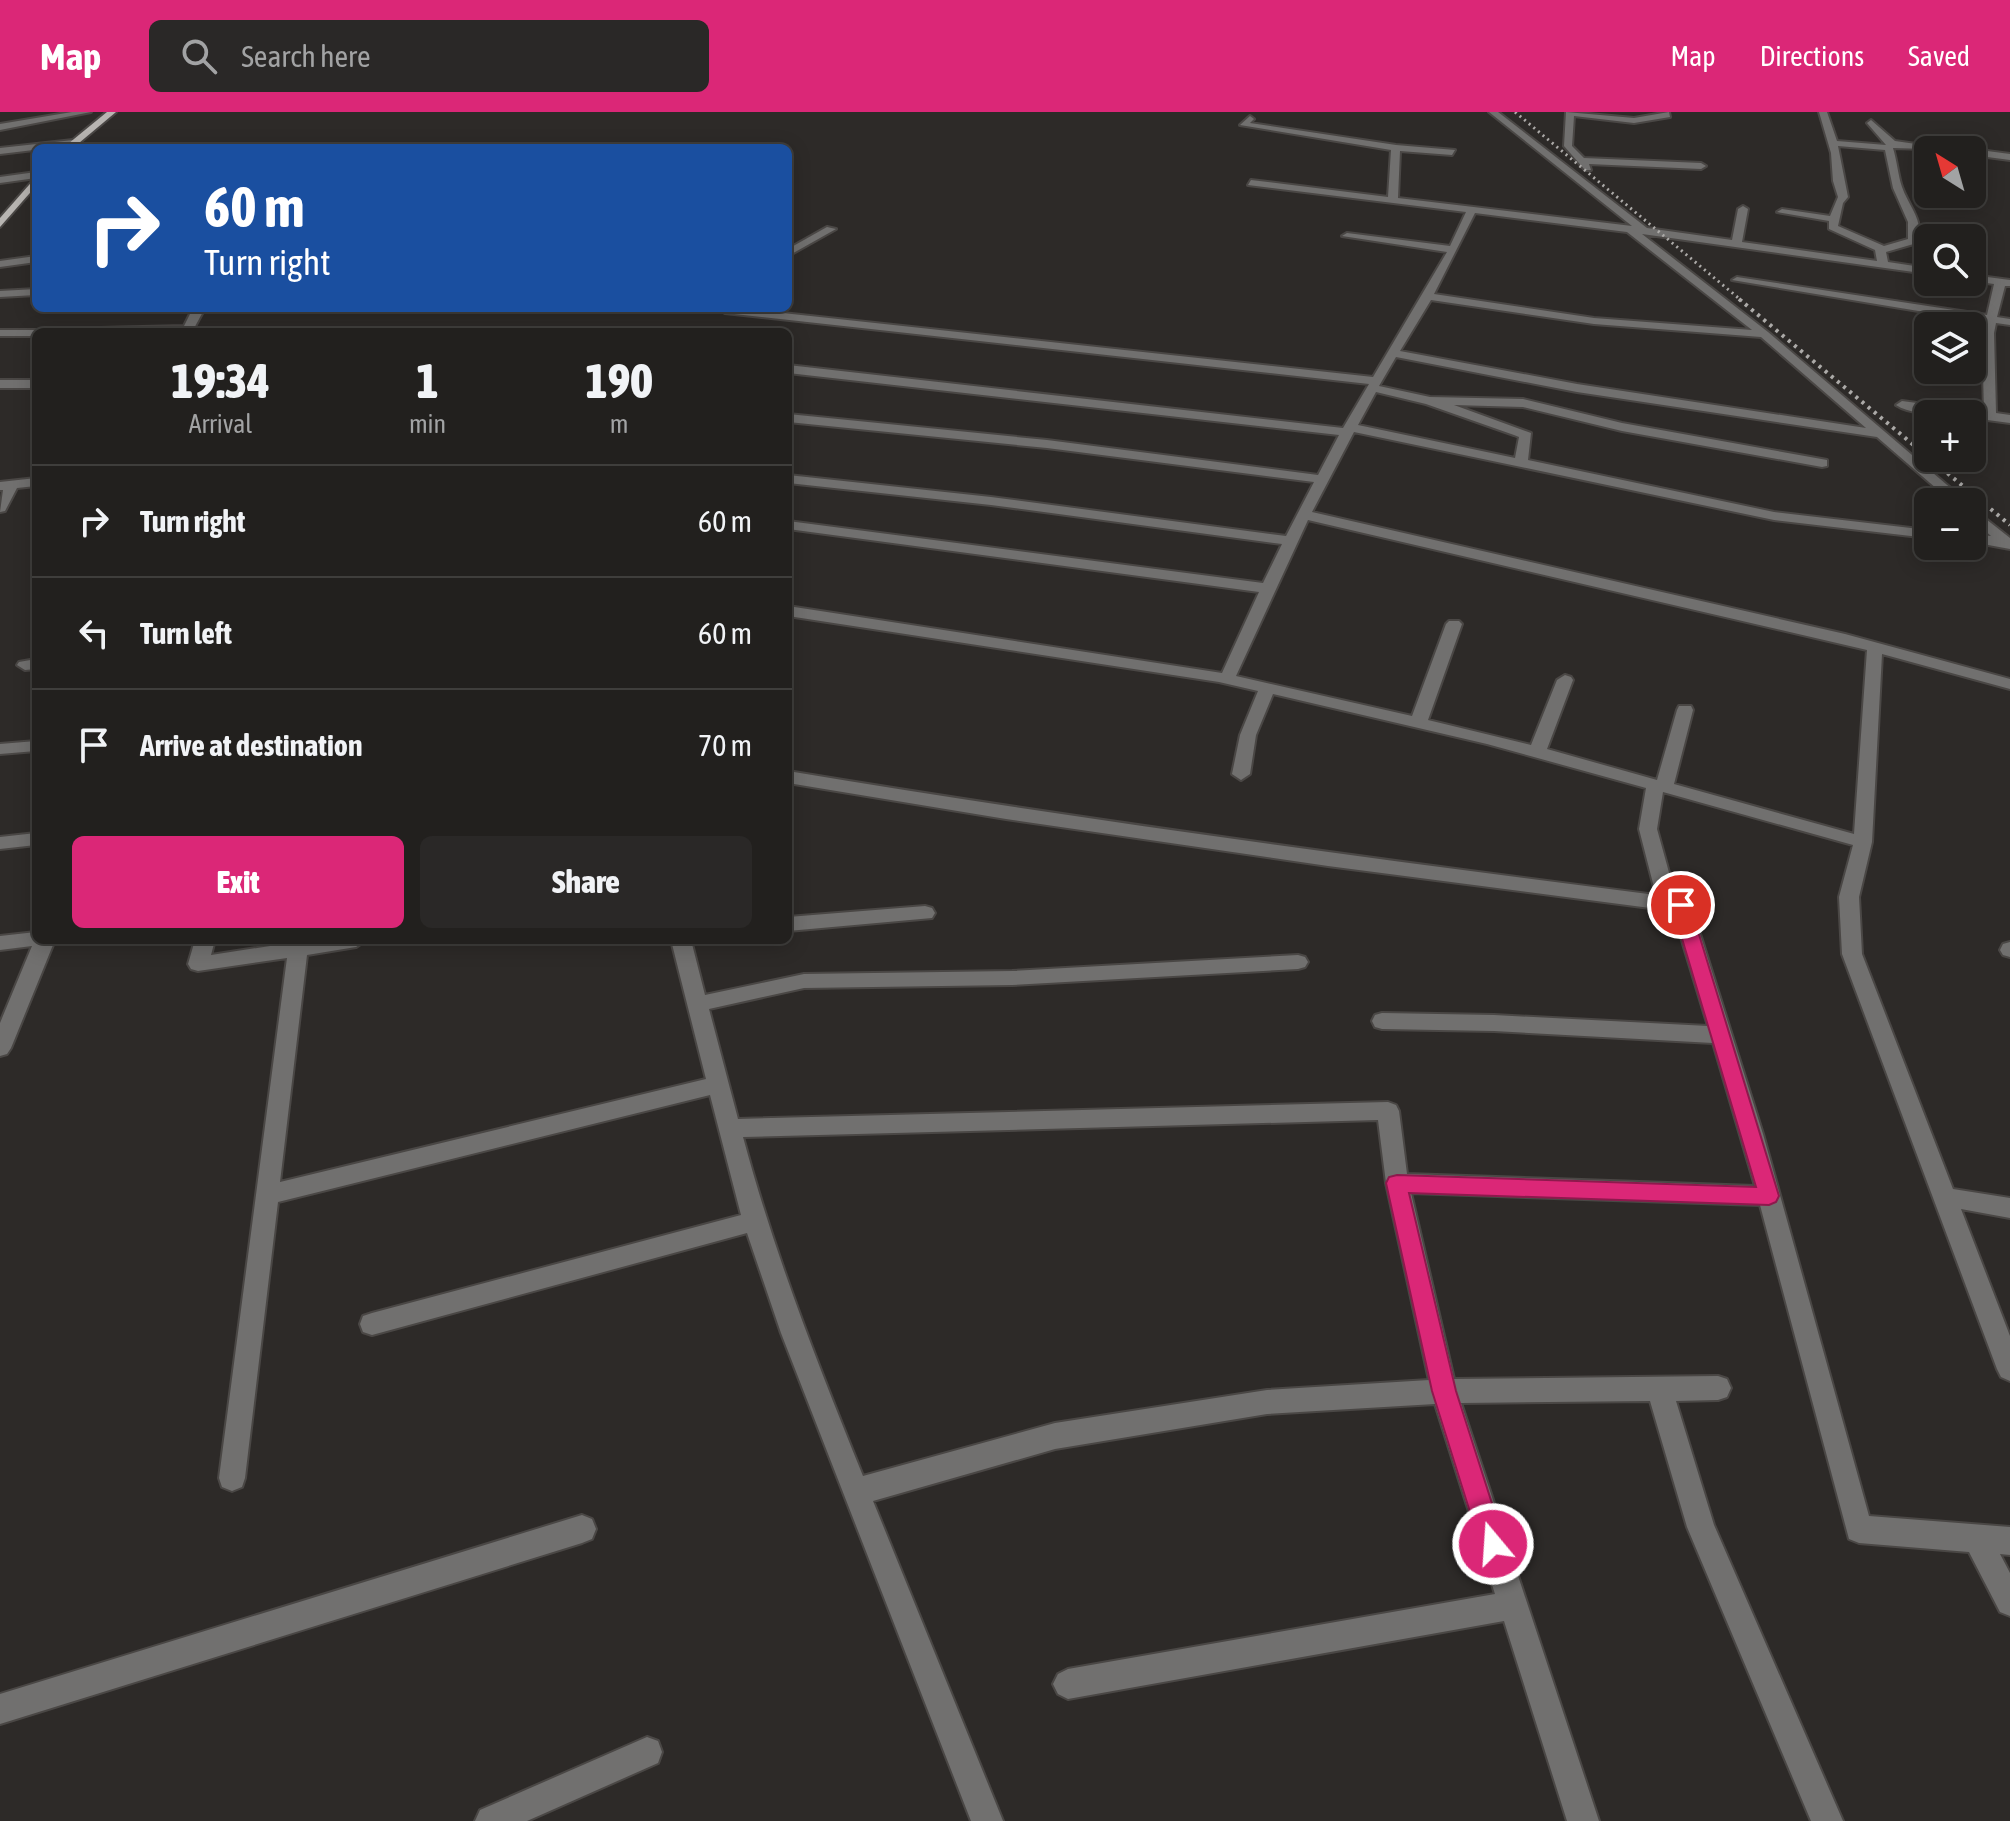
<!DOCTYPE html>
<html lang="en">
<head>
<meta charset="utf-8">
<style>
  :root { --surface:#22201e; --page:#2a2827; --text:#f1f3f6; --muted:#a2a3a4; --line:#3f3e3c; --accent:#db2777 }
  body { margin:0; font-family:"Asap Condensed",sans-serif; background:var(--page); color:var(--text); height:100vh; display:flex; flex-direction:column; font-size:30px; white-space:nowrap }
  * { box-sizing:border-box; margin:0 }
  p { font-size:26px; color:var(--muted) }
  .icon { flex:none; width:44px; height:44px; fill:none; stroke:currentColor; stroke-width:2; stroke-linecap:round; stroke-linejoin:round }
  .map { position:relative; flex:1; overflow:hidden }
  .details { position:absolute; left:32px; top:216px; width:760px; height:616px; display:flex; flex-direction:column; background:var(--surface); border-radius:12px; box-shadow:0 4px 20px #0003,0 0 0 2px var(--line) }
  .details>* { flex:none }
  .banner { position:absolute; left:32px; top:32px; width:760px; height:168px; border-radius:12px; box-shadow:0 4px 20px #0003,0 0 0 2px var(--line); background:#1a4fa0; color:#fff; overflow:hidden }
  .needle { width:52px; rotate:323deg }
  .fabs { position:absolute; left:1914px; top:24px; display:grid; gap:16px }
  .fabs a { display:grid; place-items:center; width:72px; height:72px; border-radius:12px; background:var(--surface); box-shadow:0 4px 20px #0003,0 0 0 2px var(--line); font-size:40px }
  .pin { position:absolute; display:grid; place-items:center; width:68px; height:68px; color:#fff; margin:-34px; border:4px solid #fff; border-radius:50%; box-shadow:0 2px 8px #0007 }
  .me { position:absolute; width:88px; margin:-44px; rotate:342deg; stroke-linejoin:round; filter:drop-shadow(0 0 6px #0008) }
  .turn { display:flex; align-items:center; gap:28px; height:168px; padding:0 40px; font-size:36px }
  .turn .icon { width:104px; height:104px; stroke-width:2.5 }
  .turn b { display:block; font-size:56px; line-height:68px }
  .eta { display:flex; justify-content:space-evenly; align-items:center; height:136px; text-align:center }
  .eta b { font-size:48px; font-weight:800; line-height:56px }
  .cta { display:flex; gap:16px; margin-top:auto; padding:16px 40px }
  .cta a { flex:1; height:92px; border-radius:12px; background:var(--accent); color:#fff; font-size:32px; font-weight:800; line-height:92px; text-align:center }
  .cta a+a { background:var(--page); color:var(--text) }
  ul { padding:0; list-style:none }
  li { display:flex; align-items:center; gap:24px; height:112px; padding:0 40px; border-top:2px solid var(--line) }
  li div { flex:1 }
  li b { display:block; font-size:30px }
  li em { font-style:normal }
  header { display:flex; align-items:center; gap:48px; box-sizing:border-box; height:112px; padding:0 40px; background:var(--accent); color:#fff }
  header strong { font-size:38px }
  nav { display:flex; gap:44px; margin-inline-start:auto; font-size:28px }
  .search { width:560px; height:72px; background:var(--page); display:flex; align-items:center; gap:20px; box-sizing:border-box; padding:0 28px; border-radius:12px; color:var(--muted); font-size:30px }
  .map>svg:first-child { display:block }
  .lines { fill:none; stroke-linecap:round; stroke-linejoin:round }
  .minor-casing { stroke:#4a4745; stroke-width:4 }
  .major-casing { stroke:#4a4745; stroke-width:4 }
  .minor { fill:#71706f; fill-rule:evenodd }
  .major { fill:#b8b5b2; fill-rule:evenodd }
  .rail-far1 { stroke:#acaaa8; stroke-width:3; stroke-dasharray:2 4; stroke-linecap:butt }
  .rail { stroke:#acaaa8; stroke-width:4; stroke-dasharray:3 5; stroke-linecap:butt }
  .route { fill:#db2777; stroke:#8e194d; stroke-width:2 }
</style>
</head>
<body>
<header>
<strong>Map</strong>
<div class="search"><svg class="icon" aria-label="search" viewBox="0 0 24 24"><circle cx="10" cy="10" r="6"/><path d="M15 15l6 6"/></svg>Search here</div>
<nav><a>Map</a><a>Directions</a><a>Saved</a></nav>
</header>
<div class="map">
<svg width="2010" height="1709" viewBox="0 0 2010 1709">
  <rect width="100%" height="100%" fill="#2d2a28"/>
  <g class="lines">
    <defs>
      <g id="minor">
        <polygon points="72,0 91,0 0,18 0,12"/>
        <path d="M 1489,0 L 1498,0 L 1647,116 L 1732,128 L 1738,97 L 1743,94 L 1748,97 L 1742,130 L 1877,149 L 1875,138 L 1829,117 L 1829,109 L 1777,100 L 1782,97 L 1830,104 L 1838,85 L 1833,69 L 1831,41 L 1819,0 L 1827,0 L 1837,29 L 1886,33 L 1867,11 L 1871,8 L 1895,29 L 1958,38 L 1893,36 C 1897,49 1898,63 1902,75 C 1909,95 1925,109 1917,131 L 1886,140 L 1888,150 L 1928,156 L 1928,162 L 1642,122 L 1768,220 L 1967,390 L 1952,390 L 1877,325 L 1577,280 L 1396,245 L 1379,274 L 1430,285 L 1523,287 L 1622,311 L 1827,348 L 1827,354 L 1822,355 L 1622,319 L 1523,295 L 1454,293 L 1531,321 L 1528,348 L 1774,400 L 1928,418 L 1928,426 L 1774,408 L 1354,320 L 1312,400 L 1845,522 L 2010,567 L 2010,577 L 1882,542 L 1872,730 L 1859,785 L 1862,842 L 1953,1077 L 2010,1086 L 2010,1106 L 1961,1097 L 2010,1224 L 2010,1269 L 2001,1265 L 1997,1257 L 1842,842 L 1839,785 L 1853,733 L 1663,680 L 1657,717 L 1676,786 L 1688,788 L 1691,793 L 1763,1022 L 1869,1404 L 2010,1415 L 2010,1443 L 2000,1442 L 2010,1461 L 2010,1504 L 2000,1500 L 1969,1440 L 1859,1431 L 1849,1427 L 1760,1093 L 1411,1081 L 1454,1267 L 1718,1264 L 1727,1267 L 1731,1276 L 1727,1285 L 1718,1288 L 1676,1289 L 1714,1413 L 1843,1709 L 1811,1709 L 1687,1415 L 1650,1289 L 1461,1291 L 1599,1709 L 1567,1709 L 1504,1509 L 1068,1587 L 1058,1582 L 1053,1572 L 1058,1562 L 1068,1557 L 1495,1482 L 1435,1292 L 1267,1302 L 1055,1337 L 873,1389 L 1003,1709 L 971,1709 L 781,1221 L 747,1121 L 372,1223 L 363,1220 L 360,1212 L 363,1204 L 372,1201 L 741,1103 L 710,983 L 278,1090 L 245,1366 L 242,1375 L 232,1379 L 222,1375 L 219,1366 L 287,846 L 198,859 L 191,857 L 188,852 L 195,828 L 215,828 L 211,843 L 309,828 L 366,828 L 356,835 L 307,843 L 280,1070 L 706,967 L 671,828 L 691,828 L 705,883 L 804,862 L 1012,859 L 1298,843 L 1305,845 L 1308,850 L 1305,855 L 1298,857 L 1012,873 L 804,876 L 709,897 L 738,1007 L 1388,990 L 1396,993 L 1399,999 L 1407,1062 L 1755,1074 L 1713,931 L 1494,919 L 1382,917 L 1375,915 L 1372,909 L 1375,903 L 1382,901 L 1494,903 L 1708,914 L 1673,799 L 1328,754 L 1006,707 L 788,671 L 788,659 C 1077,707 1366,746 1656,783 L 1639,717 L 1646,676 L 1487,632 L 1273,582 L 1256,623 L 1250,662 L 1241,668 L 1232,662 L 1240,623 L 1258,579 L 1219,570 L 788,504 L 788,494 L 1222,561 L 1259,480 L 788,417 L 788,409 L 1263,471 L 1282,432 L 991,393 L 788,371 L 788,363 L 991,385 L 1286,424 L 1314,370 L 1047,336 L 788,310 L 788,302 L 1047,328 L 1318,363 L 1339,323 L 788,261 L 788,253 L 1343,316 L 1369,272 L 725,201 L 719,198 L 737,196 L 1373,265 L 1447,140 L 1342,124 L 1347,121 L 1450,134 L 1466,100 L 1248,73 L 1251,68 L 1388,85 L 1391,38 L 1240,13 L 1250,4 L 1254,7 L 1250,11 L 1396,33 L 1455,38 L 1452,43 L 1400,39 L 1398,86 L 1632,114 ZM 1838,34 L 1885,38 L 1893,76 L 1908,110 L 1908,127 L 1884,134 L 1838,114 L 1843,91 L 1848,85 ZM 1475,101 L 1627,120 L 1752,218 L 1594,206 L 1434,182 ZM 1431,188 L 1594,212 L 1761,225 L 1866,316 L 1577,272 L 1400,239 ZM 1376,280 L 1426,292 L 1514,323 L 1519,325 L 1515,346 L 1358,313 ZM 1308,408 L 1867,538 L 1854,722 L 1674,672 L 1693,598 L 1691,594 L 1679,594 L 1677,598 L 1657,668 L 1547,637 L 1573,568 L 1571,565 L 1565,563 L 1557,568 L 1531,633 L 1428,608 L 1462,512 L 1459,509 L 1449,509 L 1446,512 L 1412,604 L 1236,564 ZM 1378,1008 L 1386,1071 L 1429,1268 L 1267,1278 L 1055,1311 L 863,1364 C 818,1253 774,1141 743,1025 Z"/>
        <polygon points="1566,0 1634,6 1669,0 1670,5 1634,11 1574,4 1572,34 1584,46 1701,51 1706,54 1701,57 1589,52 1591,58 1585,58 1564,34"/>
        <polygon points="73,28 76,33 0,42 0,36"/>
        <polygon points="1972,37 2010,42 2010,48 1972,43 1972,38 1969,38"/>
        <polygon points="36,60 36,66 0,71 0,65"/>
        <polygon points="827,115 836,117 788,144 788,137"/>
        <polygon points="36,144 36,150 0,155 0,149"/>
        <path d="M 1972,163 L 2010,168 L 2010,174 L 2005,174 L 1997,205 L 2010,207 L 2010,213 L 1996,211 L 1994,221 L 1996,301 L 2010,303 L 2010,311 L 1972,306 L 1972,302 C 1950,302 1914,305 1896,293 L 1902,289 L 1984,300 L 1982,221 L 1985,210 L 1732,168 L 1737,165 L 1987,203 L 1994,172 L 1972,169 Z"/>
        <polygon points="36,177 36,183 0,185 0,179"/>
        <polygon points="193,196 205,196 192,220 52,220 58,217 184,214"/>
        <polygon points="0,218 36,218 41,220 36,220 36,224 0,224"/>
        <rect x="0" y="268" width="36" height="8"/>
        <polygon points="36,366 36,374 17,376 5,399 0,400 3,378 0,378 0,370"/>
        <polygon points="1972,396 2010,426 2010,437 1972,430 1972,422 1991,424 1972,407"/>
        <polygon points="36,547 36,557 25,558 17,553 19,550"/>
        <polygon points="36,629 36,639 0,642 0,632"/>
        <polygon points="36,721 36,733 0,737 0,725"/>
        <polygon points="925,794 932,796 935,801 932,806 788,819 788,805"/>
        <polygon points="36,820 36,828 55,828 11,936 7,942 0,944 0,911 32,834 0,838 0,824"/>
        <polygon points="2010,830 2010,845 2003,843 2000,838 2003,832"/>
        <polygon points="582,1403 592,1407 596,1417 592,1427 582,1431 0,1612 0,1582"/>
        <polygon points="647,1625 658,1629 662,1640 658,1651 527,1709 475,1709 480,1698"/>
      </g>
      <g id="major">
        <polygon points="107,0 116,0 73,36 63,36"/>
        <polygon points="36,65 36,74 0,115 0,106"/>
      </g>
    </defs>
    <!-- minor casing -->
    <use href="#minor" class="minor-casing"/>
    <!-- major casing -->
    <use href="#major" class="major-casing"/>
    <!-- minor -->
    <use href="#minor" class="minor"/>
    <!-- major -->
    <use href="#major" class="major"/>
    <!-- rail-far1 -->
    <polyline class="rail-far1" points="1515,0 1742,189"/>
    <!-- rail -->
    <g class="rail">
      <polyline points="1739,187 1928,345"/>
      <polyline points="1929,346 2010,413"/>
    </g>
  </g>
  <!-- route -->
  <polygon class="route" points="1681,787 1690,793 1779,1084 1776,1090 1769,1093 1409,1081 1456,1279 1505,1432 1502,1441 1493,1444 1484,1441 1480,1432 1432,1279 1386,1071 1389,1065 1397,1063 1756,1075 1672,793"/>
</svg>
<div class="fabs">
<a><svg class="needle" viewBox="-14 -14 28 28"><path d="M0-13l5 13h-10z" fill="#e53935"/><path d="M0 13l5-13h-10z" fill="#a2a3a4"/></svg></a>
<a><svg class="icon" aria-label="search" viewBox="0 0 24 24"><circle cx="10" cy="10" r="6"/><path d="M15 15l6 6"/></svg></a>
<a><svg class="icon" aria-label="layers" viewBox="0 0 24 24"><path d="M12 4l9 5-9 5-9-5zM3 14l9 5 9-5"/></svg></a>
<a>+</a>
<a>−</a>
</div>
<div class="pin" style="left:1681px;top:793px;background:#d93025"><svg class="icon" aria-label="arrive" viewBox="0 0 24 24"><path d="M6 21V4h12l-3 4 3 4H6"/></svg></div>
<svg class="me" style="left:1493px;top:1432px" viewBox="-20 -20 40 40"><circle r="17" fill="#db2777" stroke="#fff" stroke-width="3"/><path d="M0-11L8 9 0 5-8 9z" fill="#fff"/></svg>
<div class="banner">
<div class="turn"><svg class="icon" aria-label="right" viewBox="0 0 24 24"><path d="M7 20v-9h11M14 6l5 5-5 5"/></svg><div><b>60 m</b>Turn right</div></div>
</div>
<section class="details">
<div class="eta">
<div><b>19:34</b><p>Arrival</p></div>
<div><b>1</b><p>min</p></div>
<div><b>190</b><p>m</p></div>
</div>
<ul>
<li><svg class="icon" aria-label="right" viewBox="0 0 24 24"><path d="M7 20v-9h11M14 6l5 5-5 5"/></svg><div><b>Turn right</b></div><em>60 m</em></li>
<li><svg class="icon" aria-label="left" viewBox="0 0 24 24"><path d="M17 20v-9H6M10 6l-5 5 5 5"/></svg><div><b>Turn left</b></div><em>60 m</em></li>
<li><svg class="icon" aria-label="arrive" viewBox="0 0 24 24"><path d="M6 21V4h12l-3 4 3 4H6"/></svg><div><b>Arrive at destination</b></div><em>70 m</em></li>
</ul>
<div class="cta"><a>Exit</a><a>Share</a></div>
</section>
</div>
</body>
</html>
